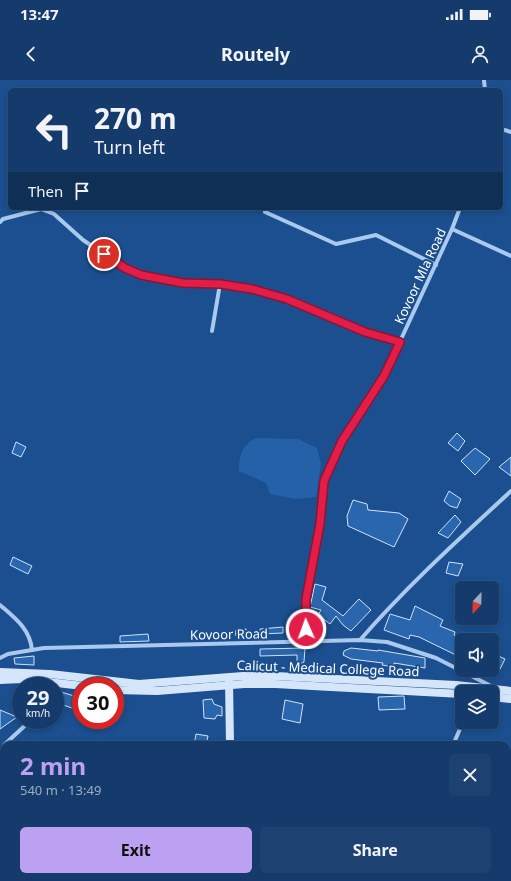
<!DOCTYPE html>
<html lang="en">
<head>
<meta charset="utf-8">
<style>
  :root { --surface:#143b6b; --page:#1d4271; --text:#f1f3f6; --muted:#9dadc1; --line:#33557e; --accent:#bca0f2 }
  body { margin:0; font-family:"Noto Sans",sans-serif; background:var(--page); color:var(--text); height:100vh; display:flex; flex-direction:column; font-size:15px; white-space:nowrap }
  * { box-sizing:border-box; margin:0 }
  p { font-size:13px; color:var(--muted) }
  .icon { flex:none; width:22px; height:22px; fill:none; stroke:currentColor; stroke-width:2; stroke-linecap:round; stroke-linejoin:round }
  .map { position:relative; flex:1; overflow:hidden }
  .side { position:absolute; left:0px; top:661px; width:511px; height:140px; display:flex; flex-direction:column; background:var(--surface); border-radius:12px 12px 0 0; box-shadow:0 2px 6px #0003,0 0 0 1px var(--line) }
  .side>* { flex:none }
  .banner { position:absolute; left:8px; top:8px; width:495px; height:122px; border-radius:6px; box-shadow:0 2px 6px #0003,0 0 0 1px var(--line); background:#143b6b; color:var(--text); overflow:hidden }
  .needle { width:26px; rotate:202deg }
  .controls { position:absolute; left:455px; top:501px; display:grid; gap:8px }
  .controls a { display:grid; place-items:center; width:44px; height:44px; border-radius:6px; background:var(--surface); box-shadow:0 2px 6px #0003,0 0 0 1px var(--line); font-size:20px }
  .speed { position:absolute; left:12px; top:597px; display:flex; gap:8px; font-size:20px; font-weight:700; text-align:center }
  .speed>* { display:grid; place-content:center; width:52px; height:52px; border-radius:50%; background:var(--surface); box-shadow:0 2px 6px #0003,0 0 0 1px var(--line); line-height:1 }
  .speed small { font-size:10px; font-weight:400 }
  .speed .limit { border:6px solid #d22; background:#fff; color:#111 }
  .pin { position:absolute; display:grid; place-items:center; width:34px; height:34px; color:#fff; margin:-17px; border:2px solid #fff; border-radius:50%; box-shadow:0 1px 4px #0007 }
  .me { position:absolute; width:44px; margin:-22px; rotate:358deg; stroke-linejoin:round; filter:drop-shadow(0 0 3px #0008) }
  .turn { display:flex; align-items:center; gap:14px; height:84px; padding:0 20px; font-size:18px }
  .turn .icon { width:52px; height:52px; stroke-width:2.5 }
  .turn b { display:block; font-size:28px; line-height:34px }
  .then { display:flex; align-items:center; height:38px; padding:0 20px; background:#0003; gap:8px; font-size:15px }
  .round { display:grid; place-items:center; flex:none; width:42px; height:42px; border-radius:6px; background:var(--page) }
  .overview { display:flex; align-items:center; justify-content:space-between; height:68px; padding:0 20px }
  h1 { font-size:24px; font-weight:700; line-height:30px; color:var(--accent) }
  .primary-button { display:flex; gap:8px; margin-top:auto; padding:8px 20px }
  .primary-button a { flex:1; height:46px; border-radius:6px; background:var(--accent); color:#111; font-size:16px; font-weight:700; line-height:46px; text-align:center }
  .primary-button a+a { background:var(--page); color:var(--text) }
  .status { display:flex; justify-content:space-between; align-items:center; height:28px; padding:0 20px; background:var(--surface); direction:ltr }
  .status svg { height:11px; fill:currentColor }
  header { display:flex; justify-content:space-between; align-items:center; height:52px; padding:0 20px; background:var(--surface); font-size:18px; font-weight:700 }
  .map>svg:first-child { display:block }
  .green { fill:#2461a8 }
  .building { fill:#2a66ad; stroke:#cfe3fa }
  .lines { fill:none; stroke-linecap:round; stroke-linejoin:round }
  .street { stroke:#a9c9ee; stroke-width:4 }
  .secondary { stroke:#d6e6fa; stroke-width:8 }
  .route-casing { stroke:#92132f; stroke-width:10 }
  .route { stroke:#e11d48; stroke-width:7 }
  .labels { text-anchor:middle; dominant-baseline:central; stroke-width:4; stroke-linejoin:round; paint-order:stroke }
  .street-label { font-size:13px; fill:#fff; stroke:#1b4f8f }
</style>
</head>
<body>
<div class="status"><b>13:47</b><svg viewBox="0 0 49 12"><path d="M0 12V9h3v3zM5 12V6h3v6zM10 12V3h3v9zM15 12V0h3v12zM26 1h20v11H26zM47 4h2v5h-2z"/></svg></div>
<header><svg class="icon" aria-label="back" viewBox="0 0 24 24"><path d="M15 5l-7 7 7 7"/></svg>Routely<svg class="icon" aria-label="person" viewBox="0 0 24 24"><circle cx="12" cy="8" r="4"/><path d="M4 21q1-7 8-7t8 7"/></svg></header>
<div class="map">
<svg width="511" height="801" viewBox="0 0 511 801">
  <rect width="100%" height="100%" fill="#1b4f8f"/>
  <!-- green -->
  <path class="green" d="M 256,358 L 298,359 L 317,368 L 321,384 L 316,417 L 295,419 L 270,414 L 266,403 L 239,391 C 239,375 242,365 256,358 Z"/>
  <!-- building -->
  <g class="building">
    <polygon points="457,353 465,361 458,371 448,363"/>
    <polygon points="16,362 26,367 21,377 12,373"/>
    <polygon points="475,368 490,379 475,395 461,381"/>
    <polygon points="511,377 511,396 499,387"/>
    <polygon points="449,411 461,419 457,428 450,426 444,421"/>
    <polygon points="353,420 367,424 368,430 399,433 408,439 394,467 348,446 347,436"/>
    <polygon points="455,435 461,442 448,458 438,453"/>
    <polygon points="13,477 32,486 28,494 10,485"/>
    <polygon points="449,482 463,484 458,496 446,493"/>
    <polygon points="315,504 326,507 322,520 343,536 359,519 371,530 351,551 343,545 336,536 330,544 318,535 321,530 310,527"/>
    <polygon points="415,526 443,540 440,546 455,552 454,555 462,558 462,578 419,557 410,555 409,559 384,550 390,534 410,540"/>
    <polygon points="303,546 303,552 292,553 291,547"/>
    <polygon points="283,547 283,553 260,554 260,549"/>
    <polygon points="246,549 247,554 236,556 235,551"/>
    <polygon points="148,554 149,561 120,562 120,556"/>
    <polygon points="305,568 304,582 300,584 297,582 297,575 260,576 260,569"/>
    <polygon points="351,568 378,571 378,570 425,578 425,588 394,583 394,587 382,585 383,583 351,579 343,575 344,571"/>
    <polygon points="492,573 505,579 497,595 492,593"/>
    <polygon points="34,576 34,585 15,584 14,578"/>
    <polygon points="61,612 81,618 81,631 57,623"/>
    <polygon points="404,616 405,629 379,630 378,617"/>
    <polygon points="212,619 214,624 222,627 222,636 217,635 215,639 204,638 203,620"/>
    <polygon points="285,620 303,624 300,643 282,639"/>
    <polygon points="0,630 17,637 0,649"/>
    <polygon points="196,654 208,656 206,665 194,665"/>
  </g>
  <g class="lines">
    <!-- street -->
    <g class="street">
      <polyline points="484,0 485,10"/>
      <polyline points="501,49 511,52"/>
      <polyline points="265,132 336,164 376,155 436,185"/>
      <polyline points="0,142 3,139 41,129 54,134 83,160 125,188 141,195 183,203 220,204 252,209 287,219 365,252 400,263"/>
      <polyline points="452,149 511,176"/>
      <polyline points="212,251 220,204"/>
      <path d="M 0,525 C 15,538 30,549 32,570"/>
      <path d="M 360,560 C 406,507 459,459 511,411"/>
      <polyline points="307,563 306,519 320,444 324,401 342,361 384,296 452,149 460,128"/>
      <polyline points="0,578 8,574 44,568 360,560 387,562 436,578 493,607"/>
      <polyline points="4,665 31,640"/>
      <polyline points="453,665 463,642"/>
      <polyline points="0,740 4,743"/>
      <polyline points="77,797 82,801"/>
      <polyline points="496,797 507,801"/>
      <polyline points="18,801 21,797"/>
      <polyline points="175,801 180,801"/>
      <polyline points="398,801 399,797"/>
    </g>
    <!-- secondary -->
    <g class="secondary">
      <polyline points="0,592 50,594 139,604 243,596 275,596 456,605 511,611"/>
      <polyline points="0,600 21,599 83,606"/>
      <polyline points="229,600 230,665"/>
      <polyline points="115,610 157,611 244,604 275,604 462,614"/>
      <polyline points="492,617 511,619"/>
      <polyline points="236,797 236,801"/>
    </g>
  </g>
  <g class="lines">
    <defs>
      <polyline id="route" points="104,174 125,188 141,195 183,203 220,204 252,209 287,219 365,252 400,262 384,296 342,361 324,401 320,444 306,519 306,549"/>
    </defs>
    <!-- route casing -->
    <use href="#route" class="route-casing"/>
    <!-- route -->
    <use href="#route" class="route"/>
  </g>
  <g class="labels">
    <!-- street labels -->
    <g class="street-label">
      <text transform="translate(420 196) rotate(-65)">Kovoor Mla Road</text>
      <text transform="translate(229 554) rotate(-1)">Kovoor Road</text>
      <text transform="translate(328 588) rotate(2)">Calicut - Medical College Road</text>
    </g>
  </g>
</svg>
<div class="controls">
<a><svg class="needle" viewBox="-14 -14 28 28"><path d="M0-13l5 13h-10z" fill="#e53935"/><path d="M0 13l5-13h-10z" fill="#9dadc1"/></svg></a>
<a><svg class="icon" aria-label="sound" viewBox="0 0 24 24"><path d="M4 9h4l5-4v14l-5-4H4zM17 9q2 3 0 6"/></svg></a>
<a><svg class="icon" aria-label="layers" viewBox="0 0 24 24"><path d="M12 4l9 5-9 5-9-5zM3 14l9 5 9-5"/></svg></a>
</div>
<div class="speed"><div>29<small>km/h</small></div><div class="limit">30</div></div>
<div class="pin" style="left:104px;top:174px;background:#d93025"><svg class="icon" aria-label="arrive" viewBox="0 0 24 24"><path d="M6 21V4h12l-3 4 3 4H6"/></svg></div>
<svg class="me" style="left:306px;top:549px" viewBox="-20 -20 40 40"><circle r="17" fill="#e11d48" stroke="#fff" stroke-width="3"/><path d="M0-11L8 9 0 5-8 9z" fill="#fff"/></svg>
<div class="banner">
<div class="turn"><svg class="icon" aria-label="left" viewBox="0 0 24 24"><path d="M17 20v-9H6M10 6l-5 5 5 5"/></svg><div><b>270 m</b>Turn left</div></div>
<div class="then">Then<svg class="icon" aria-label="arrive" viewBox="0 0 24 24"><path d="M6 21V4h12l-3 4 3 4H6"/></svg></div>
</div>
<section class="side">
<div class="overview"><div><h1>2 min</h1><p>540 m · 13:49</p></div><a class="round"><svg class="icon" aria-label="close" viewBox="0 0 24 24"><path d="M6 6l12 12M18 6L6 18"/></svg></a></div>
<div class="primary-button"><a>Exit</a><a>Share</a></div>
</section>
</div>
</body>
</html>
